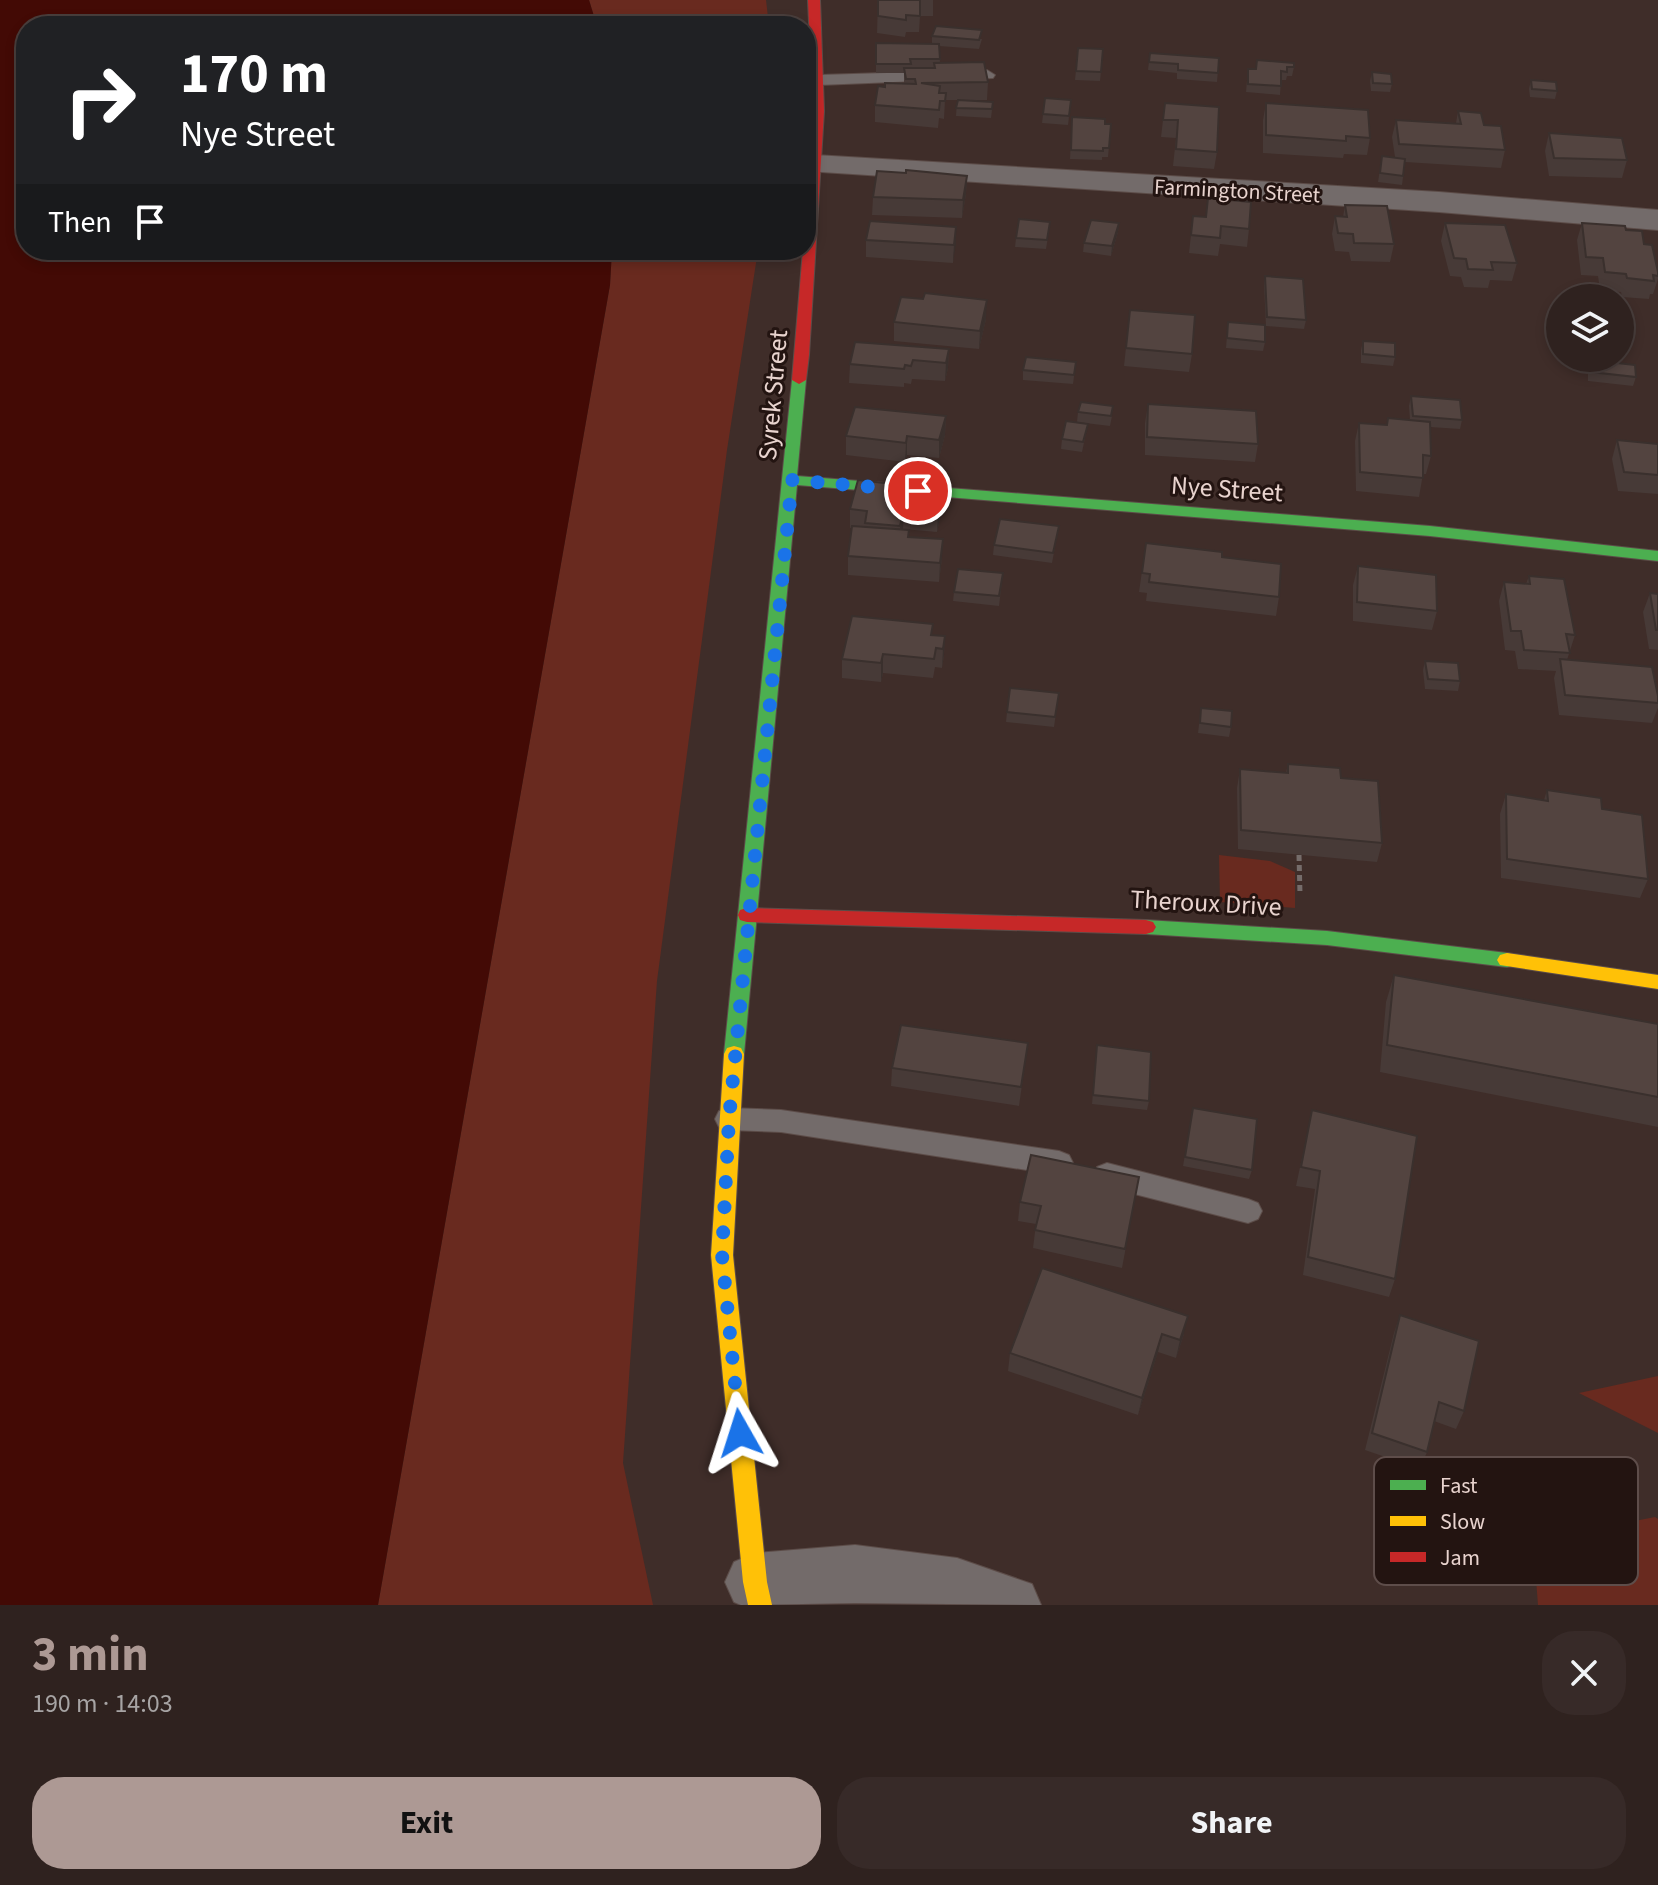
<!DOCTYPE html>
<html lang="en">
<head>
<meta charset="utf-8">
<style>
  :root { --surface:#2f221f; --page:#372a28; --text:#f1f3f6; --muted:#a7a4a4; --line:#4a3f3d; --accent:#ad9994 }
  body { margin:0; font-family:"Source Sans 3",sans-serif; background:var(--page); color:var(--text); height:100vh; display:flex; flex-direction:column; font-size:30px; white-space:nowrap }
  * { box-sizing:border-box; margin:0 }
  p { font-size:26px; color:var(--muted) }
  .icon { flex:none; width:44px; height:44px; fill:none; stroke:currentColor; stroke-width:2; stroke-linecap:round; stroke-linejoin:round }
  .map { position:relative; height:1605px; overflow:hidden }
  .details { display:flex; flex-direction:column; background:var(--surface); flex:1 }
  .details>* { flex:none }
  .hud { position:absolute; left:16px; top:16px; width:800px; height:244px; border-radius:32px; box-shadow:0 4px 12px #0003,0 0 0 2px var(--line); background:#202124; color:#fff; overflow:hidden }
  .buttons { position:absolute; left:1546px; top:284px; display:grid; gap:16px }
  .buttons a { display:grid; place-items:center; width:88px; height:88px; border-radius:50%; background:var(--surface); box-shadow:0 4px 12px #0003,0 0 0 2px var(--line); font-size:40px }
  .pin { position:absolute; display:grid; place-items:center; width:68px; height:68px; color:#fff; margin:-34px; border:4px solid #fff; border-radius:50%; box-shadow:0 2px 8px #0007 }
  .me { position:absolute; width:88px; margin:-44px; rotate:354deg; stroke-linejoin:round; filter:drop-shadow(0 0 6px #0008) }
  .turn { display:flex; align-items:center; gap:28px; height:168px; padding:0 32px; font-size:36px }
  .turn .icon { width:104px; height:104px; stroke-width:2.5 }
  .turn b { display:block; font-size:56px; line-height:68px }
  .then { display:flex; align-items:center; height:76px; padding:0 32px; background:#0003; gap:16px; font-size:30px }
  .round { display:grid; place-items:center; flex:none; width:84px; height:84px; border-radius:32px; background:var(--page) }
  .head { display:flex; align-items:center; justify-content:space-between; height:136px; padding:0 32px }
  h1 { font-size:48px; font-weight:700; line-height:60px; color:var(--accent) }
  .action { display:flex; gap:16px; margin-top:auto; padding:16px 32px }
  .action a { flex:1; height:92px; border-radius:32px; background:var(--accent); color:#111; font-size:32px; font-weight:700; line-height:92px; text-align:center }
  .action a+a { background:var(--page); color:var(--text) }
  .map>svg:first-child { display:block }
  .green { fill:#692a1f }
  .water { fill:#430a05 }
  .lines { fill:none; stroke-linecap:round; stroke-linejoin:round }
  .lane-casing { stroke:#5c4c48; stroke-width:2 }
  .street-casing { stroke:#5c4c48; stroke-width:2 }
  .fast-casing { stroke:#5c4c48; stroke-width:2 }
  .slow-casing { stroke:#5c4c48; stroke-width:2 }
  .jam-casing { stroke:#5c4c48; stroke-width:2 }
  .path { stroke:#756c6a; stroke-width:5; stroke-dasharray:6 4; stroke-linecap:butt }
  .lane { fill:#736b6a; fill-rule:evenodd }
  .street { fill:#736b6a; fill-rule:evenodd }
  .fast { fill:#4caf50; fill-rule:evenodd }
  .slow { fill:#ffc107; fill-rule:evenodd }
  .jam { fill:#c62828; fill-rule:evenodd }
  .wall { fill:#473a37 }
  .shaded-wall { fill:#3a302d }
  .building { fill:#534440; stroke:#3a302d; stroke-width:2 }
  .route { stroke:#1a73e8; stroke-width:14; stroke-dasharray:0 25.2 }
  .labels { text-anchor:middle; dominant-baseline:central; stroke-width:6; stroke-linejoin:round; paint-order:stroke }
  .far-street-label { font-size:22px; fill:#e8d3ce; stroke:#231411 }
  .street-label { font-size:26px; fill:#e8d3ce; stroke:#231411 }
  .key { fill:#231411; stroke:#5e4d4a; stroke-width:2 }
  .key-label { font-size:22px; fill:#e8d3ce }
</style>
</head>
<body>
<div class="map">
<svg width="1658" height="1605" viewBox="0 0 1658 1605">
  <rect width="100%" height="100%" fill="#3f2d29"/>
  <!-- green -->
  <g class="green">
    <polygon points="589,0 766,0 769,26 597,26"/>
    <polygon points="612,250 758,250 727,450 657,981 623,1463 653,1605 378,1605 610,285"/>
    <polygon points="1219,855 1270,861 1295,872 1295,908 1220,902"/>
    <polygon points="1658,1376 1658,1433 1579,1393"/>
    <polygon points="1655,1517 1658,1519 1658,1605 1538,1605 1533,1541"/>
  </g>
  <!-- water -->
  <polygon class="water" points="0,0 589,0 597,26 26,26 26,250 612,250 610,285 378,1605 0,1605"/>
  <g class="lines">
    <defs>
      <g id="lane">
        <polygon points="987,70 995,75 993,78 819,85 811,80 819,75"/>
        <polygon points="729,1108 781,1110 1059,1151 1069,1155 1073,1163 1069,1171 1059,1175 781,1132 729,1130 719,1127 715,1119 719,1111"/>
        <polygon points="1107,1163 1248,1199 1258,1203 1262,1211 1258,1219 1248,1223 1107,1187 1097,1183 1093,1175 1097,1167"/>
      </g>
      <g id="street">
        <polygon points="815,155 1439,192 1658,210 1658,230 1439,212 806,171 806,157"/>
        <polygon points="855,1545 957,1558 1032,1584 1041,1605 855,1603 741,1605 734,1602 725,1582 734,1562 755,1553"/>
      </g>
      <g id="fast">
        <polygon points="799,376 806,380 797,476 1430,526 1658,551 1658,561 1430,536 797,485 744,1054 741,1060 734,1062 727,1060 724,1054 792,380"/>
        <polygon points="1146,920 1327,931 1507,953 1514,955 1517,960 1514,965 1507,967 1327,945 1146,934 1139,932 1136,927 1139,922"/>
      </g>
      <g id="slow">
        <polygon points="1507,953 1658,975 1658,989 1500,965 1497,960 1500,955"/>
        <polygon points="734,1046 741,1048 744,1054 733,1255 767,1582 772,1605 748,1605 743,1582 711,1255 724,1054 727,1048"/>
      </g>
      <g id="jam">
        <polygon points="808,0 820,0 824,111 809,355 806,380 799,384 792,380 803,250 806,250 812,89"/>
        <polygon points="747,908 1146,920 1153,922 1156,927 1153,932 1146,934 747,922 740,920 738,915 740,910"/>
      </g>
    </defs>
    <!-- lane casing -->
    <use href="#lane" class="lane-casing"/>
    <!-- street casing -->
    <use href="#street" class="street-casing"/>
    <!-- fast casing -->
    <use href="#fast" class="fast-casing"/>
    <!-- slow casing -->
    <use href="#slow" class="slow-casing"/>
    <!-- jam casing -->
    <use href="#jam" class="jam-casing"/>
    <!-- path -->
    <polyline class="path" points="1299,855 1300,894"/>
    <!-- lane -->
    <use href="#lane" class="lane"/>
    <!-- street -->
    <use href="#street" class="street"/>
    <!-- fast -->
    <use href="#fast" class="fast"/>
    <!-- slow -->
    <use href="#slow" class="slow"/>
    <!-- jam -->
    <use href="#jam" class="jam"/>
  </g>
  <!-- wall -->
  <g class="wall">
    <polygon points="878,0 933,0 933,16 920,16 919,32 906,32 905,37 877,33"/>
    <polygon points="932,36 982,39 979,49 939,46 940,63 988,82 987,100 961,100 993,102 991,118 956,116 957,100 945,100 944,119 939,118 938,128 875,122 875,105 885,87 904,84 904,73 876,73 876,43 932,44"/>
    <polygon points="1078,48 1103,49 1100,81 1075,80"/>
    <polygon points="1150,53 1219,58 1217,82 1177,79 1177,73 1148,70"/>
    <polygon points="1257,60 1294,67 1292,76 1287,76 1286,80 1281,80 1280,95 1246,92 1248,69 1256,69"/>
    <polygon points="1372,72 1392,84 1390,92 1371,91 1370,81"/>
    <polygon points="1531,80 1557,91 1555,99 1530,97 1529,89"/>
    <polygon points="1045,98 1071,100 1068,125 1042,123"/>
    <polygon points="1165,103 1217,152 1214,169 1173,166 1176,138 1161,137"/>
    <polygon points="1266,103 1370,138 1367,155 1344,154 1343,158 1263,153 1263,120"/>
    <polygon points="1458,111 1484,125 1505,150 1501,168 1405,162 1402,185 1378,182 1382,156 1395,157 1392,137 1396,120 1456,123"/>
    <polygon points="1072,117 1111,124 1108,157 1102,157 1102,160 1070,159"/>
    <polygon points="1549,133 1627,160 1622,178 1549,176 1545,151"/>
    <polygon points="967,176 966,194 962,218 872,215 873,197"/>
    <polygon points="1208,198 1249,229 1247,247 1220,244 1218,256 1189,253 1193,216 1206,217"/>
    <polygon points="1345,205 1394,244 1390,262 1351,261 1349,252 1335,251 1332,234 1335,216 1343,217"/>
    <polygon points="1119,223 1118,232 1111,256 1083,252 1084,243"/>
    <polygon points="1445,223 1517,263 1512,281 1490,280 1488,288 1464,287 1461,277 1450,276 1441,241"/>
    <polygon points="1582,223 1626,230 1644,244 1658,272 1658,279 1653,294 1650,294 1649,299 1622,297 1621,292 1600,290 1598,276 1581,275 1577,240"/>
    <polygon points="956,227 953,263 866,257 866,240"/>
    <polygon points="1049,231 1046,249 1015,247 1016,238"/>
    <polygon points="1265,276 1306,320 1304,329 1266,326 1264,285"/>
    <polygon points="1130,310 1192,354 1189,372 1124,366"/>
    <polygon points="986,319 979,349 894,341 894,322"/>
    <polygon points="1228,322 1265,342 1263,351 1226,348"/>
    <polygon points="1363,341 1395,357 1393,366 1361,363 1361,350"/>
    <polygon points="949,349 948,368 945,381 912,379 911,384 904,383 904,387 849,383 850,364"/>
    <polygon points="1590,360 1636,377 1633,386 1588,381 1588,369"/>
    <polygon points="1076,362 1073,384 1023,380 1023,370"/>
    <polygon points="1411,396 1462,420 1460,429 1430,427 1431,456 1426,474 1423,474 1419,497 1356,491 1355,441 1359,423 1386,425 1410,420 1409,406"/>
    <polygon points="1148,404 1258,444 1255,462 1145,455 1145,423"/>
    <polygon points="1078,412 1112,416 1110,426 1077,422"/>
    <polygon points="946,416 945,435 939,458 907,455 905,462 846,455 846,436"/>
    <polygon points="1088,424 1082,452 1061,449 1062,439"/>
    <polygon points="1617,440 1658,444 1658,494 1618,491 1612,459"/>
    <polygon points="902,490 941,513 937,532 903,529 909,530 909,537 942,558 939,582 848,575 848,556 852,528 850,528 850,509"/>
    <polygon points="1059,526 1052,563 993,555 994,545"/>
    <polygon points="1146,543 1222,557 1279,597 1276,616 1146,601 1147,593 1139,592"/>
    <polygon points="1358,566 1437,611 1432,630 1353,621 1353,585"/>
    <polygon points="1003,573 999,606 953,601 954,592"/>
    <polygon points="1529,576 1575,635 1567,660 1658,696 1658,708 1652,723 1559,715 1554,678 1556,671 1518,669 1515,651 1505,650 1499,601 1504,582 1526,584"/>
    <polygon points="1650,593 1658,594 1658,650 1649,649 1643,612"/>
    <polygon points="932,635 945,636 944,655 942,668 935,667 933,678 883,673 881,682 842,678 842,659"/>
    <polygon points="1425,661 1460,681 1458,691 1425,689 1423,670"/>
    <polygon points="1059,693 1054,727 1006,722 1007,712"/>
    <polygon points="1201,708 1231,727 1229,737 1198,733"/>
    <polygon points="1288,764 1341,778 1382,843 1377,862 1238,849 1237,788 1240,769 1286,773"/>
    <polygon points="1547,790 1602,809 1648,879 1640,898 1501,878 1500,814 1506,794 1544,800"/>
    <polygon points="1394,975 1658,1024 1658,1127 1380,1072 1386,1002"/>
    <polygon points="1028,1043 1019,1106 891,1086 892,1068"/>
    <polygon points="1096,1055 1149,1101 1147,1110 1092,1104"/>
    <polygon points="1193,1108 1252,1170 1249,1179 1183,1166"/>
    <polygon points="1312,1110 1395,1279 1389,1297 1303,1275 1315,1189 1296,1186"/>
    <polygon points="1139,1177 1122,1268 1033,1248 1036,1224 1018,1221 1020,1202"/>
    <polygon points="1042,1268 1184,1334 1176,1358 1158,1352 1138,1415 1008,1371 1010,1353"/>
    <polygon points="1400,1315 1464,1411 1456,1429 1434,1421 1427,1452 1420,1469 1365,1450 1394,1333"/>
  </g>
  <!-- shaded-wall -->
  <g class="shaded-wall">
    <polygon points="967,176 966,194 962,218 963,200"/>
    <polygon points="1119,223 1118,232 1111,256 1112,246"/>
    <polygon points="956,227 956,244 953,263 954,245"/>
    <polygon points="987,300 986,319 979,349 980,331"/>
    <polygon points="949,349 948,368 945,381 946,363"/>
    <polygon points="946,416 945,435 939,458 939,440"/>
    <polygon points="907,436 907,455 905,462 906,443"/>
    <polygon points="942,495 941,513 937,532 938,513"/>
    <polygon points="904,510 903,529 900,545 900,526"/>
    <polygon points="943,539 942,558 939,582 940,563"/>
    <polygon points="945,636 944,655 942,668 943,649"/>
    <polygon points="883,654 883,673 881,682 881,663"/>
    <polygon points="1188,1316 1184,1334 1176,1358 1180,1340"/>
    <polygon points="1162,1334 1158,1352 1138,1415 1142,1398"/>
  </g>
  <!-- building -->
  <g class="building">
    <polygon points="878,0 920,0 920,16 906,15 906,20 878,16"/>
    <polygon points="936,26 982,30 979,40 932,36"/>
    <polygon points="876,43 939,44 940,59 910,59 911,64 876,64"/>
    <polygon points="1078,48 1103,49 1101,72 1076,71"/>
    <polygon points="1150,53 1219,58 1218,73 1178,70 1178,64 1149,62"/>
    <polygon points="1257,60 1294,63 1294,67 1287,67 1287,72 1281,71 1281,86 1248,84 1248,69 1256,69"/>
    <polygon points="984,62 988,82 921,83 940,86 939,93 946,93 945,101 940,101 939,110 875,105 878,86 885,87 885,83 916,84 915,79 906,79 904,68 935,68 934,63"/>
    <polygon points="1372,72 1391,74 1392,84 1373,83"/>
    <polygon points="1531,80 1556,82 1557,91 1532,89"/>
    <polygon points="1045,98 1071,100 1069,116 1043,114"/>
    <polygon points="958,100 993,102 992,109 956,108"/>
    <polygon points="1165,103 1219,107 1217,152 1176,149 1178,120 1163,120"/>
    <polygon points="1266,103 1368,110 1370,138 1346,136 1346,141 1266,135"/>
    <polygon points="1458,111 1481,113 1484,125 1501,126 1505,150 1399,144 1396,120 1461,124"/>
    <polygon points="1072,117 1105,119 1105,124 1111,124 1109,148 1103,148 1103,151 1071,150"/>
    <polygon points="1549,133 1622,138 1627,160 1554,158"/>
    <polygon points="1382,156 1405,159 1403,176 1380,173"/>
    <polygon points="906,170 967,176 963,200 873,197 877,171 906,173"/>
    <polygon points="1208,198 1251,202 1249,229 1221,226 1220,238 1191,235 1193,216 1206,217"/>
    <polygon points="1345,205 1387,206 1394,244 1354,243 1353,234 1338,233 1335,216 1347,217"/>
    <polygon points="1019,219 1050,222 1047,240 1016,238"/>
    <polygon points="1091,220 1119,223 1112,246 1084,243"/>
    <polygon points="870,221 956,227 954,245 866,240"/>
    <polygon points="1445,223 1505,225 1517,263 1491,262 1493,270 1468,269 1466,259 1454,258"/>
    <polygon points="1582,223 1625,226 1626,230 1642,231 1644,244 1652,245 1658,272 1658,276 1653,275 1654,281 1627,278 1626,274 1605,272 1603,258 1586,257"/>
    <polygon points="1265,276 1303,279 1306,320 1267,317"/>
    <polygon points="925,293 987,300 980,331 894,322 901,297 923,299"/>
    <polygon points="1130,310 1195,315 1192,354 1126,348"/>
    <polygon points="1228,322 1265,325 1265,342 1227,338"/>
    <polygon points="1363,341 1395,343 1395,357 1363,354"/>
    <polygon points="855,342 949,349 946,363 913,360 911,366 905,365 904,369 850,364"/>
    <polygon points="1026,357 1076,362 1074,375 1023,370"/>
    <polygon points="1590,360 1635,365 1636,377 1591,372"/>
    <polygon points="1411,396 1460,400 1462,420 1413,416"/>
    <polygon points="1081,402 1113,406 1111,416 1078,412"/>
    <polygon points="1148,404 1256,411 1258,444 1147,437"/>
    <polygon points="855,407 946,416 939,440 907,436 906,443 846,436"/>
    <polygon points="1388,418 1430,422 1431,456 1423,455 1423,478 1360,472 1359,423 1387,425"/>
    <polygon points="1066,421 1088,424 1083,442 1062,439"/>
    <polygon points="1617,440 1658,444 1658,475 1624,472"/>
    <polygon points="858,480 902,485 901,490 942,495 938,513 904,510 900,526 865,523 867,511 850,509"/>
    <polygon points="1000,519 1059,526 1053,553 994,545"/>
    <polygon points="852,526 909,530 908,537 943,539 940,563 848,556"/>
    <polygon points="1146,543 1222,552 1222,557 1281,564 1279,597 1149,582 1150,574 1142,573"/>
    <polygon points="1358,566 1436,575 1437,611 1357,602"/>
    <polygon points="958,569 1003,573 999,596 954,592"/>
    <polygon points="1529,576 1564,579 1575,635 1566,634 1570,653 1524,650 1521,631 1511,631 1504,582 1530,584"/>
    <polygon points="1650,593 1658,594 1658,630 1656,630"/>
    <polygon points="852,616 933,624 931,635 945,636 943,649 936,648 934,659 883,654 881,663 842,659"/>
    <polygon points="1560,659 1652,667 1658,696 1658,703 1565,695"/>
    <polygon points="1425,661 1458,663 1460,681 1428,679"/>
    <polygon points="1010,688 1059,693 1055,717 1007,712"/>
    <polygon points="1201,708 1232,711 1231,727 1200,723"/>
    <polygon points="1288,764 1340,768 1341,778 1378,781 1382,843 1241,830 1240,769 1288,773"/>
    <polygon points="1547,790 1601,798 1602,809 1642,815 1648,879 1507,859 1506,794 1548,801"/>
    <polygon points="1394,975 1658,1024 1658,1097 1387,1045"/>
    <polygon points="901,1025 1028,1043 1021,1087 892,1068"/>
    <polygon points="1097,1045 1151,1052 1149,1101 1093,1095"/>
    <polygon points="1193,1108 1257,1119 1252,1170 1185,1157"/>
    <polygon points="1312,1110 1417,1136 1395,1279 1308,1257 1320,1171 1301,1167"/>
    <polygon points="1031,1155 1139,1177 1125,1249 1035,1230 1041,1206 1020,1202"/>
    <polygon points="1042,1268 1188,1316 1180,1340 1162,1334 1142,1398 1010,1353"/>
    <polygon points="1400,1315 1479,1341 1464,1411 1439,1402 1427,1452 1372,1433"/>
  </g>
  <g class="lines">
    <!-- route -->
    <polyline class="route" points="740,1433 722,1255 729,1119 792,480 918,491"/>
  </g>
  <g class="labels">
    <!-- far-street labels -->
    <g class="far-street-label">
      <text transform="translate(1237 191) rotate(3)">Farmington Street</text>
    </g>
    <!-- street labels -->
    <g class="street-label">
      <text transform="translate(773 395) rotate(-85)">Syrek Street</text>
      <text transform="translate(1227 489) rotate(4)">Nye Street</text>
      <text transform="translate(1206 903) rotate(3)">Theroux Drive</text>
    </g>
  </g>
  <!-- legend -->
  <rect x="1374" y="1457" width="264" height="128" rx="12" class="key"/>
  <rect x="1390" y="1480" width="36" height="10" fill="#4caf50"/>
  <rect x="1390" y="1516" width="36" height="10" fill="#ffc107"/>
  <rect x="1390" y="1552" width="36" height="10" fill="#c62828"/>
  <g class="key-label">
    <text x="1440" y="1493">Fast</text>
    <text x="1440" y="1529">Slow</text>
    <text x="1440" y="1565">Jam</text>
  </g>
</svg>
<div class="buttons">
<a><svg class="icon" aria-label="layers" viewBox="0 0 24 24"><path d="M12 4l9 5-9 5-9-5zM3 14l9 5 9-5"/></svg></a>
</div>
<div class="pin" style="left:918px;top:491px;background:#d93025"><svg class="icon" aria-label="arrive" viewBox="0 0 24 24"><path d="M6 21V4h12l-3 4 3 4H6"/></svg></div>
<svg class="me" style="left:740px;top:1433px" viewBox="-20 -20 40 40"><path d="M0-17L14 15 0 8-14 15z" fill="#1a73e8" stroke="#fff" stroke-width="4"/></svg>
<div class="hud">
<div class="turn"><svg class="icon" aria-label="right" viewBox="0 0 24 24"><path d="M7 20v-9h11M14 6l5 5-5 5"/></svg><div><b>170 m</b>Nye Street</div></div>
<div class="then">Then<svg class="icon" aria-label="arrive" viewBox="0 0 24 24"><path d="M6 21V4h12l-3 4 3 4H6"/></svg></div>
</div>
</div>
<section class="details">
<div class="head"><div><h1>3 min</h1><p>190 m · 14:03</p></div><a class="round"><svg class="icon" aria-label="close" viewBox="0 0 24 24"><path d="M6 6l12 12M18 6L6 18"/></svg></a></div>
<div class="action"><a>Exit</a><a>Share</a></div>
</section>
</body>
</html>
